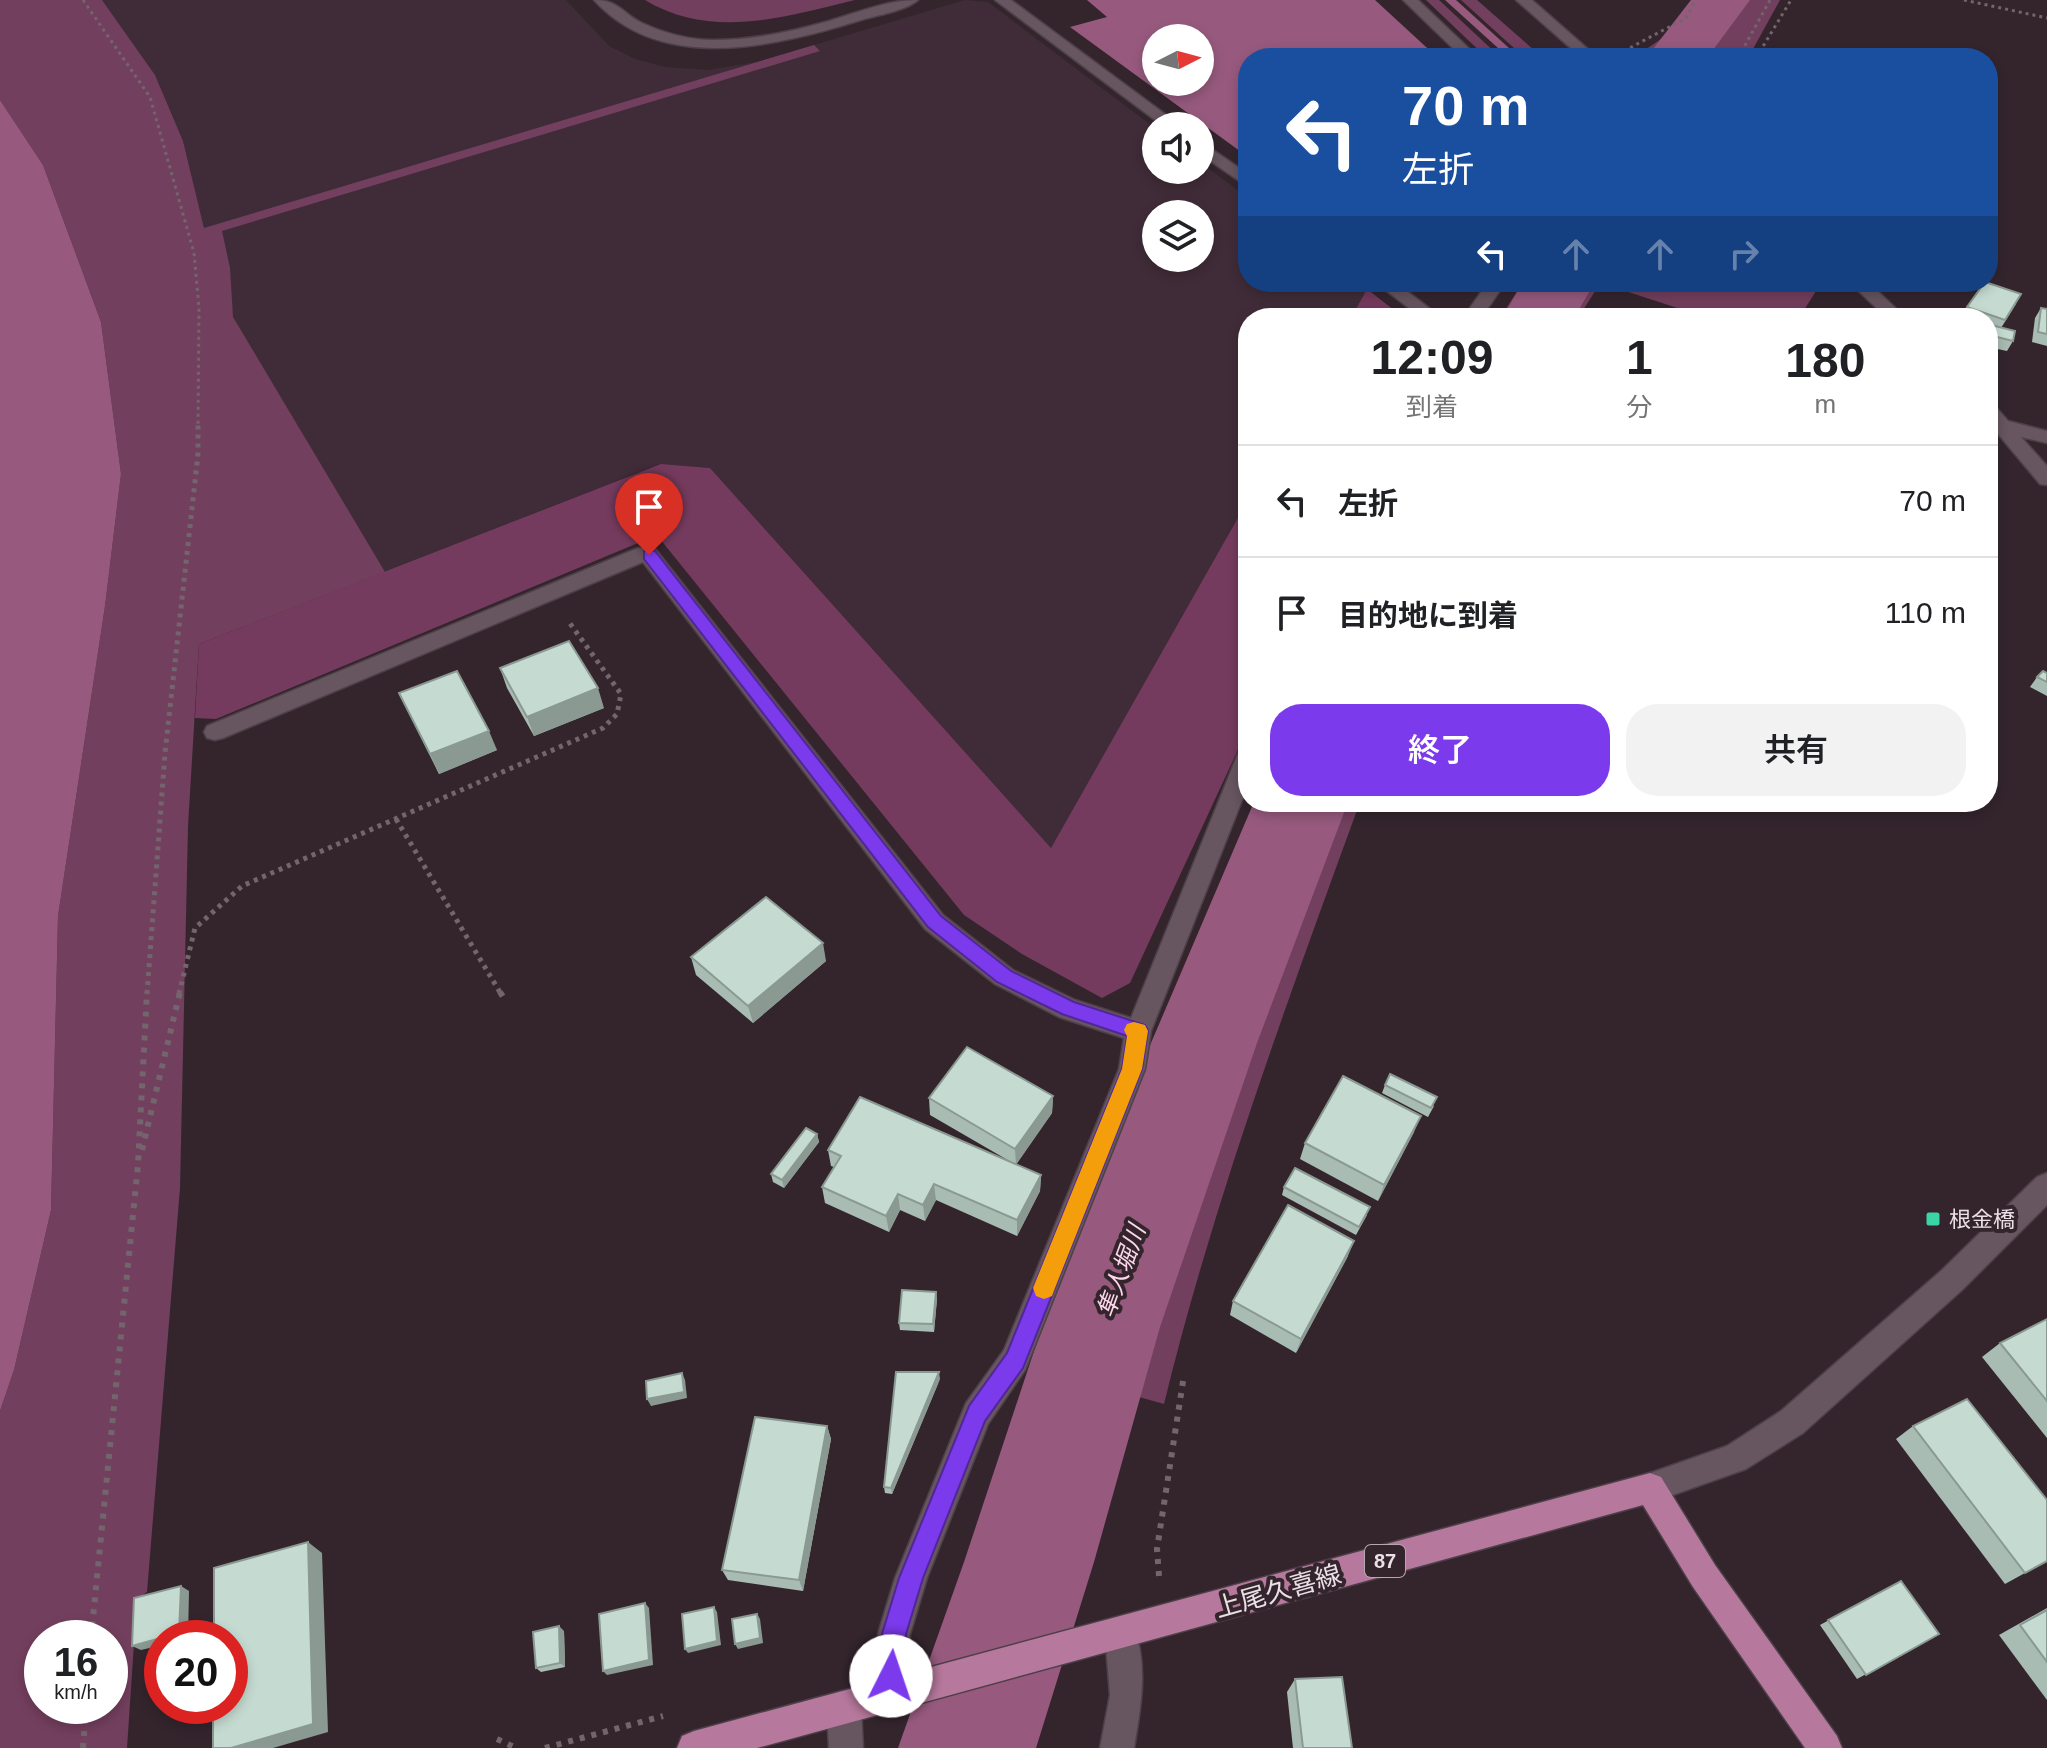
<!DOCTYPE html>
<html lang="ja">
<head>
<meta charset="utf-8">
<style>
  :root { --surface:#fff; --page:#f2f2f2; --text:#202124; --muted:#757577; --line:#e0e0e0; --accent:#7c3aed }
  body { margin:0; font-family:Helvetica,"Noto Sans JP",sans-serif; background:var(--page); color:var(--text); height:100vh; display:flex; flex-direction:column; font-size:30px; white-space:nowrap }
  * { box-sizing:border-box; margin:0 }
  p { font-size:26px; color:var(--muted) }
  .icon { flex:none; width:44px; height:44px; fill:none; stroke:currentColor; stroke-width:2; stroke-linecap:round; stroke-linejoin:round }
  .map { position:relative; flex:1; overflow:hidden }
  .drawer { position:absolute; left:1238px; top:308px; width:760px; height:504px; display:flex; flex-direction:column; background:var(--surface); border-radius:32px; box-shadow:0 4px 12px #0003 }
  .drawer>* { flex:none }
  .banner { position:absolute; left:1238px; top:48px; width:760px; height:244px; border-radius:32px; box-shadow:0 4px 12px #0003; background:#1a4fa0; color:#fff; overflow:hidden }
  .needle { width:52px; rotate:84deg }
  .tools { position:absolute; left:1142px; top:24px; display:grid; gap:16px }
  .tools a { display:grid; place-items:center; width:72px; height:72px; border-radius:50%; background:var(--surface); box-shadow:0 4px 12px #0003; font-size:40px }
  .speed { position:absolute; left:24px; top:1620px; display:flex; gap:16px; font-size:40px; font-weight:700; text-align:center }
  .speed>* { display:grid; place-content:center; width:104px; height:104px; border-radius:50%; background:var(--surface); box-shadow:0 4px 12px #0003; line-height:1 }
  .speed small { font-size:20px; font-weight:400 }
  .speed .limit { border:12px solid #d22; background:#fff; color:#111 }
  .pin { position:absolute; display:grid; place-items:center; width:68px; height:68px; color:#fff; margin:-82px -34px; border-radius:50% 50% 50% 0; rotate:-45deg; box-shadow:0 0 8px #0007 }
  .pin .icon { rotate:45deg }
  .me { position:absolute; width:88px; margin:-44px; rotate:4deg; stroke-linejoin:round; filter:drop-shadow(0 0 6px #0008) }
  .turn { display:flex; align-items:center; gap:28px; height:168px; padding:0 32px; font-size:36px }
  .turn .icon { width:104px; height:104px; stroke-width:2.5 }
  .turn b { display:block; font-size:56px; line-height:68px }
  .lanes { display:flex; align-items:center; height:76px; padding:0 32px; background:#0003; justify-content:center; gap:40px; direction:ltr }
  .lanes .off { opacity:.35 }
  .eta { display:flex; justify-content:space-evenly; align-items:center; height:136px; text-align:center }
  .eta b { font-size:48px; font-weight:600; line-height:56px }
  .cta { display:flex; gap:16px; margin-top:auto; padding:16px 32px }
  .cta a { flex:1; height:92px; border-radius:32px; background:var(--accent); color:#fff; font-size:32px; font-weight:600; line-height:92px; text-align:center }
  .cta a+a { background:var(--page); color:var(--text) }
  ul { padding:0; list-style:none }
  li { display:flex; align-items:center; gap:24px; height:112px; padding:0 32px; border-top:2px solid var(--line) }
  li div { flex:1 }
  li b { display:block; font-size:30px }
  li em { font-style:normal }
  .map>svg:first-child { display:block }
  .built { fill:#402c38; fill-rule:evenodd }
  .green { fill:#733f5e; fill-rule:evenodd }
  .forest { fill:#753b5e }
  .water { fill:#975a7e; fill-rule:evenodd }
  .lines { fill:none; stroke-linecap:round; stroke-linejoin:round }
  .stream { fill:#975a7e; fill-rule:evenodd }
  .river { fill:#975a7e; fill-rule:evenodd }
  .minor-casing { stroke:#4d4048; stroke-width:3 }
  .major-casing { stroke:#4d4048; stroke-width:3 }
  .path-far2 { stroke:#73656c; stroke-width:3; stroke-dasharray:3 4; stroke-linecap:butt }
  .path-far1 { stroke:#73656c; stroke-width:5; stroke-dasharray:4 5; stroke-linecap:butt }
  .path { stroke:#73656c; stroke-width:6; stroke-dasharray:5 7; stroke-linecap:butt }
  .minor { fill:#67555f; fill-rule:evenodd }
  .major { fill:#b7789d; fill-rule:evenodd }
  .wall { fill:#a9bcb4 }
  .shaded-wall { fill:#8a9992 }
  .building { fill:#c5dbd1; stroke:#8a9992; stroke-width:2 }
  .route { fill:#7c3aed; stroke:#51269a; stroke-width:2 }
  .slow { fill:#f59e0b }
  .poi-dot { fill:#3bd4a4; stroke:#34252d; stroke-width:3 }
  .labels { text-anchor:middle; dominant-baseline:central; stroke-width:8; stroke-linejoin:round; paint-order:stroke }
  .shield { fill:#34252d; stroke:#b4a8ae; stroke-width:2 }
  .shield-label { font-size:20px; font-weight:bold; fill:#ebe0e6 }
  .poi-label { font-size:22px; fill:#ebe0e6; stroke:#34252d; text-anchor:start }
  .water-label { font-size:24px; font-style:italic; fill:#fcd6eb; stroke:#34252d }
  .near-street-label { font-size:26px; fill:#ebe0e6; stroke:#34252d }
</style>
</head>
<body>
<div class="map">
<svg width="2047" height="1748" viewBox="0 0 2047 1748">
  <rect width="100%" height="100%" fill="#34252d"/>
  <!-- built -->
  <path class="built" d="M 102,0 L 566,0 L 609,46 L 635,59 L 665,67 L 707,70 L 757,62 L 965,0 L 988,2 L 1156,129 L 1156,170 L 1200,170 L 1200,162 L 1248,198 L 1248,282 L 1358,282 L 1367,289 L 1351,318 L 1248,318 L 1248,500 L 1051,848 L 710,468 L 660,464 L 199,644 L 204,228 L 183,141 L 155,75 ZM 1156,214 L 1200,214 L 1200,258 L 1156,258 Z"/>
  <!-- green -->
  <g class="green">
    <path d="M 0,0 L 102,0 L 155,75 L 183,141 L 204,228 L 814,45 L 820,51 L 222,231 L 230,268 L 233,317 L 385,572 L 199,644 L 188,826 L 180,1188 L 147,1592 L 137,1599 L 127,1748 L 0,1748 L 0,1411 L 14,1370 L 51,1210 L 58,916 L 105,606 L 121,474 L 101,322 L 43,165 L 0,100 ZM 42,1638 L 110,1638 L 110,1706 L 42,1706 Z"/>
    <path d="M 645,0 L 855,0 C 785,17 711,40 645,0 Z"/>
    <polygon points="1426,0 1439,0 1501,58 1487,58"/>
    <polygon points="1461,0 1477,0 1543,58 1525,58"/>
    <polygon points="1702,0 1713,0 1691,30 1658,58 1636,56 1689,20"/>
    <polygon points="1737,0 1780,0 1748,58 1697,58"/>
    <polygon points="1523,282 1552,282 1529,318 1500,318"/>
    <polygon points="1580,282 1601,282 1578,318 1564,318"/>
    <polygon points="1614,282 1805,282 1816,291 1799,318 1708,318 1610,286"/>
    <polygon points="1262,802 1285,802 1076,1373 1041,1369"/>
    <path d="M 1325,802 L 1360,802 C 1288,1000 1214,1199 1164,1404 L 1132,1395 L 1176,1248 Z"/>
  </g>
  <!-- forest -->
  <g class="forest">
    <polygon points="1367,289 1404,318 1351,318"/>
    <polygon points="661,464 710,468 1051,848 1248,500 1248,728 1130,983 1102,998 1022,954 964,915 660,539 650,538 216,719 195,718 199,644"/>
  </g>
  <!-- water -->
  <g class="water">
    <path d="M 1087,0 L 1375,0 L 1438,58 L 1248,58 L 1248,157 L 1070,27 L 1107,17 ZM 1156,38 L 1200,38 L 1200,82 L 1156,82 Z"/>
    <polygon points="0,100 43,165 101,322 121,474 105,606 58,916 51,1210 14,1370 0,1411"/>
  </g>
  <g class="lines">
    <!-- stream -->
    <polygon class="stream" points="1445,0 1456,0 1520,58 1509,58"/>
    <!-- river -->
    <g class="river">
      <polygon points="1691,0 1750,0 1707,58 1646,58"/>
      <polygon points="1523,282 1595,282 1574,318 1502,318"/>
      <polygon points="1254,802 1348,802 1257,1043 1160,1327 1094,1562 1036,1748 898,1748 964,1562 1042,1327 1151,1043"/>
    </g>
    <defs>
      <g id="minor">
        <path d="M 594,0 C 619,0 622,13 642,23 C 664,33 689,40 713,40 C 753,40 791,32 829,21 C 859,12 887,0 918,0 C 905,11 878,15 861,20 C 777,46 662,75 594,0 Z"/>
        <polygon points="995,0 1011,0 1181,126 1163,126"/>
        <polygon points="1403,0 1418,0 1479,58 1463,58"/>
        <polygon points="1516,0 1532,0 1598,58 1582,58"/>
        <polygon points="1200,141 1248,174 1248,187 1200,154"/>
        <polygon points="1375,282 1395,282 1442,318 1422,318"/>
        <polygon points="1488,282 1506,282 1481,318 1463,318"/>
        <polygon points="1849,282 1868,282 1906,318 1887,318"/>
        <polygon points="1988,404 1995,406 2008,421 2047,431 2047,443 2021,437 2047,466 2047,485 2040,484 1988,422"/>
        <polygon points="638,548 656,550 943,915 1013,970 1075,1000 1131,1018 1237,756 1240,750 1248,747 1248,785 1151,1031 1145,1069 1025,1370 988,1424 927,1578 910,1634 908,1696 903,1708 891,1713 879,1708 874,1696 878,1634 895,1578 966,1403 1004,1350 1119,1069 1124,1038 1059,1017 995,984 925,929 643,562 223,738 215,740 207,738 204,732 207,726"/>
        <polygon points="2047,1173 2047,1205 1962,1290 1803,1433 1746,1469 1650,1503 1639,1499 1635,1488 1639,1477 1727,1446 1781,1411 1942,1270 2037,1177"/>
        <path d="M 1121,1618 L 1132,1623 C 1149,1662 1141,1707 1134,1748 L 1100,1748 L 1110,1695 L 1105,1634 L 1110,1623 Z"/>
        <polygon points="844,1692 856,1697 861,1709 863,1748 829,1748 827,1709 832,1697"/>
      </g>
      <polygon id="major" points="1650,1473 1661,1477 1715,1565 1837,1736 1842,1748 1805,1748 1693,1587 1643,1505 757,1748 677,1748 682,1736 694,1731"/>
    </defs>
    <!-- minor casing -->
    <use href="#minor" class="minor-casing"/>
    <!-- major casing -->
    <use href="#major" class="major-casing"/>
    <!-- path-far2 -->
    <g class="path-far2">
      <polyline points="83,0 150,97 194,253 199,308 198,427"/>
      <polyline points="1964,0 2047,18"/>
      <polyline points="1624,51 1686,18 1696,0"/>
      <polyline points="1738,58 1770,0"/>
      <polyline points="1756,58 1791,0"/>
    </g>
    <!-- path-far1 -->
    <g class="path-far1">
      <polyline points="396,819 501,994"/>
      <polyline points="147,994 165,753 198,454 198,425"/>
      <polyline points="179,994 195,928 242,886 603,728 617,714 621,694 569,622"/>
    </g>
    <!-- path -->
    <g class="path">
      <polyline points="500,992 505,1000"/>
      <polyline points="142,1150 180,992"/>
      <polyline points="1159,1576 1157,1549 1184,1375"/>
      <polyline points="91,1638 138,1164 147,992"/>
      <polyline points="497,1739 516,1748"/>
      <polyline points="83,1748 86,1706"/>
      <polyline points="545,1748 663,1716"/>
    </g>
    <!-- minor -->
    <use href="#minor" class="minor"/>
    <!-- major -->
    <use href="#major" class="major"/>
  </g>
  <!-- wall -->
  <g class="wall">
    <polygon points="1941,282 1954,282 1952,286 1940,284"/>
    <polygon points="2016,304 2001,328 2013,341 2007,351 1988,347 1988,331 1990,327 1988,327 1988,318 1962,317 1967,307"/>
    <polygon points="2041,308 2047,309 2047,346 2032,342 2035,318"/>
    <polygon points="500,668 604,708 534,736 507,688"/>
    <polygon points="2047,673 2047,696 2030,687 2037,677"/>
    <polygon points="399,693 497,750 439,774"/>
    <polygon points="691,957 826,961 753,1023 696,975"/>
    <polygon points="1385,1085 1434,1106 1428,1117 1382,1093"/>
    <polygon points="1053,1096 1052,1113 1016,1164 1041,1175 1040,1191 1017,1236 936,1200 925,1221 900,1210 889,1232 825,1203 822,1187 834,1167 831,1166 828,1150 1011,1162 930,1115 929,1098"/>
    <polygon points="1414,1132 1378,1201 1300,1159 1305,1143"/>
    <polygon points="817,1134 819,1142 784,1188 773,1182 771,1174"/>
    <polygon points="1284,1187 1367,1215 1356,1235 1282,1195"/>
    <polygon points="1348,1256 1296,1353 1230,1315 1233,1301"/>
    <polygon points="936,1292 937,1299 934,1332 900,1330 899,1323"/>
    <polygon points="2047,1319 2047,1438 1982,1357 2000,1343"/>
    <polygon points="940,1379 892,1494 885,1493 884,1487"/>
    <polygon points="827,1426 831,1439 803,1591 728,1580 722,1570"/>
    <polygon points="1913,1426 2047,1561 2005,1584 1896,1439"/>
    <polygon points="1901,1581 1939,1634 1857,1679 1820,1625"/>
    <polygon points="2047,1608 2047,1700 1999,1635"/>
    <polygon points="564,1631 565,1667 541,1672 536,1668"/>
    <polygon points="1295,1679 1352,1748 1293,1748 1287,1692"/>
  </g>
  <!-- shaded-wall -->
  <g class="shaded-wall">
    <polygon points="598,688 604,708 534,736 527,717"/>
    <polygon points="489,731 497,750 439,774 430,754"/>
    <polygon points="823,943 826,961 753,1023 748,1006"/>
    <polygon points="1053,1096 1052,1113 1016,1165 1015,1149"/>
    <polygon points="1421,1116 1414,1132 1378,1201 1384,1185"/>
    <polygon points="817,1134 819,1142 784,1188 782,1180"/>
    <polygon points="1041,1175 1040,1191 1017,1236 1017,1220"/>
    <polygon points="934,1184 936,1200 925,1221 923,1205"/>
    <polygon points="898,1194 900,1210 889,1232 886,1216"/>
    <polygon points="1354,1241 1348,1256 1296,1353 1301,1339"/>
    <polygon points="936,1292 937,1299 934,1332 933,1324"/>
    <polygon points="939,1372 940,1379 892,1494 891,1488"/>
    <polygon points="682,1373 685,1380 687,1398 651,1406 647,1399"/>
    <polygon points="827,1426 831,1439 803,1591 799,1580"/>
    <polygon points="308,1542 322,1553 328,1732 273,1748 231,1748"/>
    <polygon points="181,1586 189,1591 188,1638 162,1638 162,1645 141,1650 132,1646"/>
    <polygon points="645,1603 649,1608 653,1665 607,1675 603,1671"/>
    <polygon points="714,1607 717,1612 721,1645 688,1653 685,1649"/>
    <polygon points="757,1614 760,1619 763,1643 738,1649 735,1644"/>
    <polygon points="559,1626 564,1631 565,1667 560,1663"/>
  </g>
  <!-- building -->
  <g class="building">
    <polygon points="1985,282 2021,294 2005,320 1967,307"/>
    <polygon points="2041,308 2047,309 2047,334 2038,332"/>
    <polygon points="1991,325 2015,331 2013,341 1989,335"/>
    <polygon points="569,641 598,688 527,717 500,668"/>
    <polygon points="457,671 489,731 430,754 399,693"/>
    <polygon points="2043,671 2047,673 2047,682 2037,677"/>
    <polygon points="766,897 823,943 748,1006 691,957"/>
    <polygon points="967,1047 1053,1096 1015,1149 929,1098"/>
    <polygon points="1390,1074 1437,1097 1431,1108 1385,1085"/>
    <polygon points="1343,1076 1421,1116 1384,1185 1305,1143"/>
    <polygon points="860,1097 1041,1175 1017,1220 934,1184 923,1205 898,1194 886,1216 822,1187 841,1156 828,1150"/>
    <polygon points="806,1128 817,1134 782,1180 771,1174"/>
    <polygon points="1295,1168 1370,1207 1359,1227 1284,1187"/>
    <polygon points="1288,1205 1354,1241 1301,1339 1233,1301"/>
    <polygon points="902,1290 936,1292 933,1324 899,1323"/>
    <polygon points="2047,1319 2047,1401 2000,1343"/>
    <polygon points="896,1372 939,1372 891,1488 884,1487"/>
    <polygon points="682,1373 684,1392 647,1399 646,1381"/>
    <polygon points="1967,1399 2047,1500 2047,1561 2025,1573 1913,1426"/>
    <polygon points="755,1417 827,1426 799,1580 722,1570"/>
    <polygon points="308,1542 313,1724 231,1748 213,1748 213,1706 230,1706 230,1638 214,1638 214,1568"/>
    <polygon points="1901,1581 1939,1634 1866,1675 1828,1620"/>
    <polygon points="181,1586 179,1633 132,1646 134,1598"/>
    <polygon points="645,1603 649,1660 603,1671 599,1614"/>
    <polygon points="714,1607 717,1641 685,1649 682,1614"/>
    <polygon points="2047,1610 2047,1662 2020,1625"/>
    <polygon points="757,1614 760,1638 735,1644 732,1619"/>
    <polygon points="559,1626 560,1663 536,1668 533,1632"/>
    <polygon points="1342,1677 1352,1748 1303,1748 1295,1679"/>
  </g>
  <!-- route -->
  <polygon class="route" points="649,550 655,551 941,916 1011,971 1074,1002 1145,1025 1148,1031 1142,1069 1023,1368 985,1421 923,1578 906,1634 904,1676 900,1684 891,1688 882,1684 879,1676 882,1634 899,1578 969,1406 1007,1353 1122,1069 1127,1036 1062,1014 997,982 928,927 644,559 644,551"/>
  <!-- slow -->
  <polygon class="slow" points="1134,1022 1145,1025 1148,1031 1142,1069 1055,1288 1052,1296 1044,1299 1036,1296 1033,1288 1122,1069 1127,1036 1124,1030 1127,1024"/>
  <!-- markers -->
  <rect class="poi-dot" x="1925" y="1211" width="16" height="16" rx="4"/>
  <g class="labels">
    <!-- shield labels -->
    <rect class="shield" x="1365" y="1545" width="40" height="32" rx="6"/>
    <g class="shield-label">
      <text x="1385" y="1561">87</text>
    </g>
    <!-- poi labels -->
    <g class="poi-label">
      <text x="1949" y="1219">根金橋</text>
    </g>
    <!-- water labels -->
    <g class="water-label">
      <text transform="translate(1121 1271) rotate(-70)">隼人堀川</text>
    </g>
    <!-- near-street labels -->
    <g class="near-street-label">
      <text transform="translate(1278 1591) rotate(-16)">上尾久喜線</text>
    </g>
  </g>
</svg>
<div class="tools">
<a><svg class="needle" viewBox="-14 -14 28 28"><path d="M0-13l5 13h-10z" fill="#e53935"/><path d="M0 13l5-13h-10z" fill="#757577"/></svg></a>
<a><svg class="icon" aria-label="sound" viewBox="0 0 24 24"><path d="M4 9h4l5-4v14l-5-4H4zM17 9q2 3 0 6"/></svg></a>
<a><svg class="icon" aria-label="layers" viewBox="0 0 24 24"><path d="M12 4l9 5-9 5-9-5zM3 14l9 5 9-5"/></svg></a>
</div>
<div class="speed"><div>16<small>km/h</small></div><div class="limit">20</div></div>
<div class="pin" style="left:649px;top:555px;background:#d93025"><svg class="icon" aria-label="arrive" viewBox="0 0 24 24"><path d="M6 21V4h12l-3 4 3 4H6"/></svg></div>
<svg class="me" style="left:891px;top:1676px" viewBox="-20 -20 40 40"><circle r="19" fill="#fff"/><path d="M0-13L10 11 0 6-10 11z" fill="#7c3aed"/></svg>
<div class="banner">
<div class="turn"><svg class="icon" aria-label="left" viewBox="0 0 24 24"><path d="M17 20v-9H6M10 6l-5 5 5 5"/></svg><div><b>70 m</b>左折</div></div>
<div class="lanes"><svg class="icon" aria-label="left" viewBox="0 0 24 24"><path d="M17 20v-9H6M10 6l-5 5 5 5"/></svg><svg class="icon off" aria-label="ahead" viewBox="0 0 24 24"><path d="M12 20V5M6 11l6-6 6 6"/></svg><svg class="icon off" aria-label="ahead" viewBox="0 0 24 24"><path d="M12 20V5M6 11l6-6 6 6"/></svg><svg class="icon off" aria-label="right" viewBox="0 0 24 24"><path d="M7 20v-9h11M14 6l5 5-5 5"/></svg></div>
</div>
<section class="drawer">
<div class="eta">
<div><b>12:09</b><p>到着</p></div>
<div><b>1</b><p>分</p></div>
<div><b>180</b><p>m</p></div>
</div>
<ul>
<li><svg class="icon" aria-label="left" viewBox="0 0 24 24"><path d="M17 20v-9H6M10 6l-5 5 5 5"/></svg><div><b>左折</b></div><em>70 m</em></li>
<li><svg class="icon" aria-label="arrive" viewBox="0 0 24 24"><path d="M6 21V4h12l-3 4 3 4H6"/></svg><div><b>目的地に到着</b></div><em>110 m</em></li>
</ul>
<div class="cta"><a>終了</a><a>共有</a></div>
</section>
</div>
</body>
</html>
